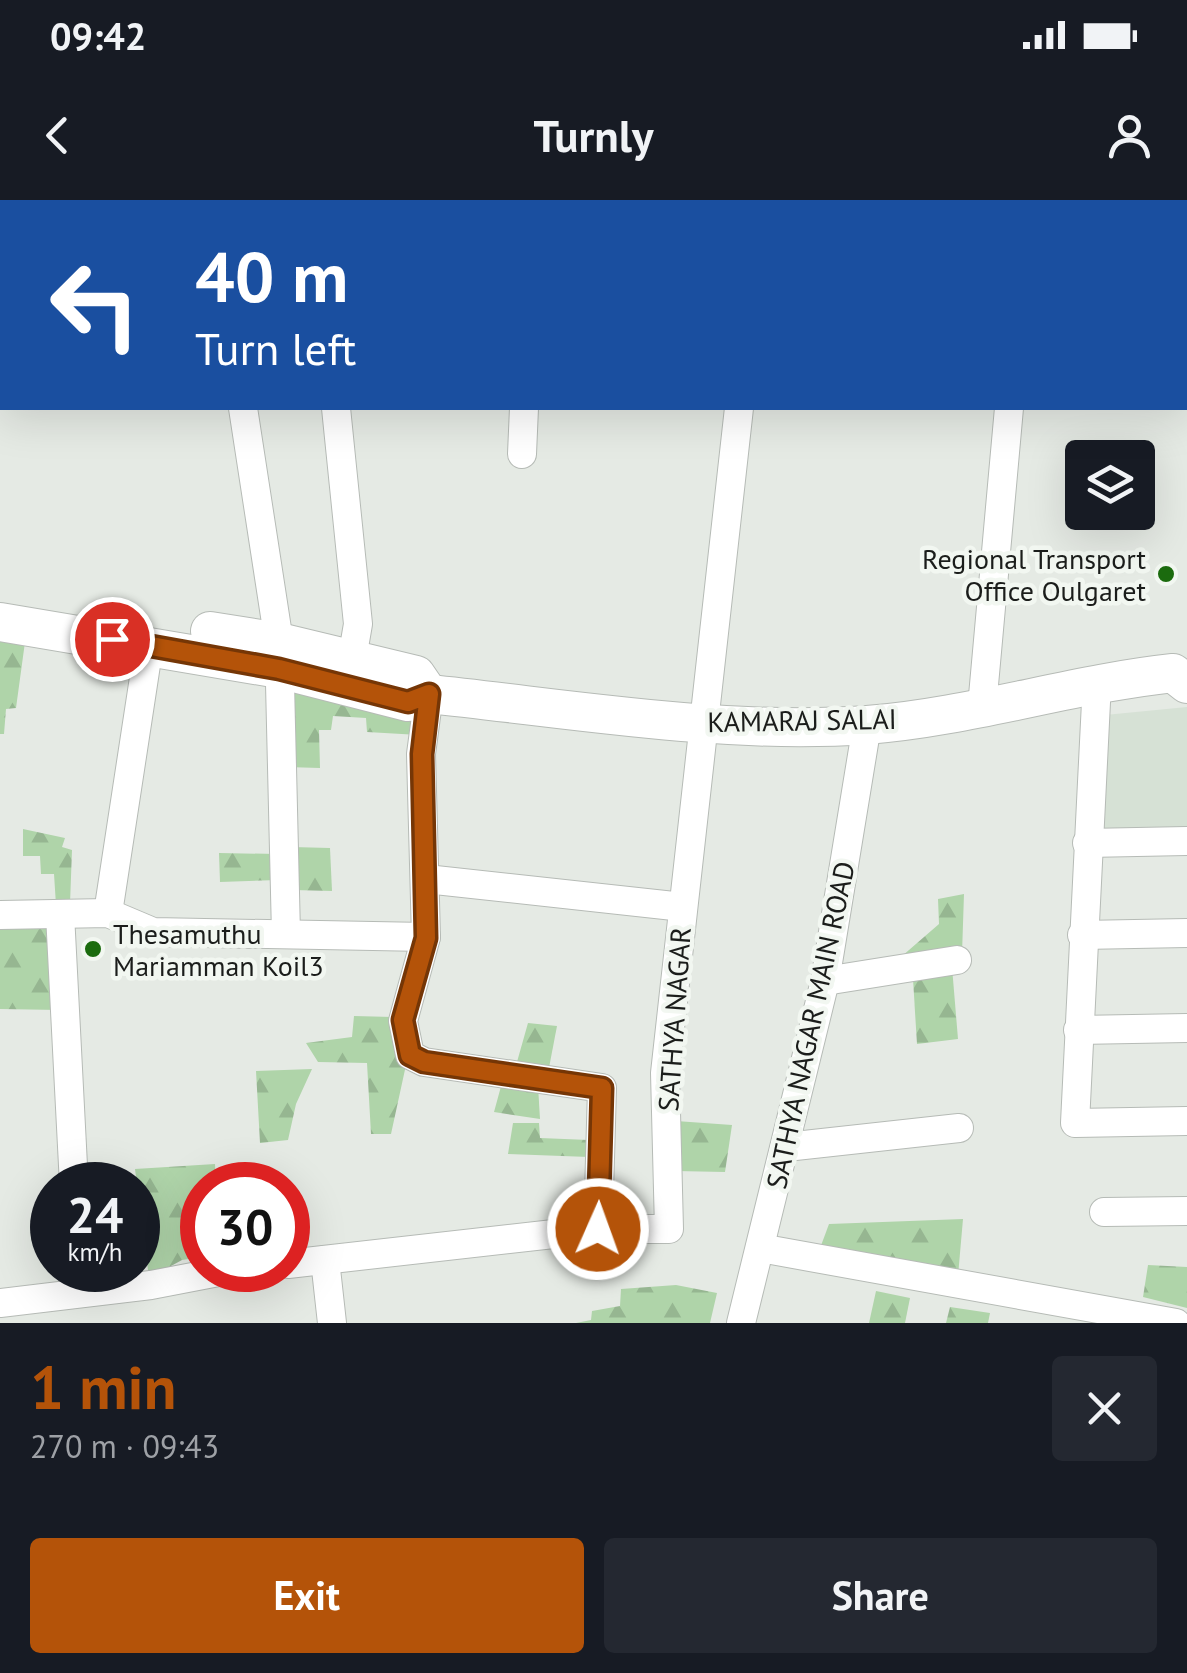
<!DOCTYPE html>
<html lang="en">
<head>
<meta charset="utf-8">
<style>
  :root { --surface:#171b24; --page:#242831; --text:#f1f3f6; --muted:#9ea1a6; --accent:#b45309 }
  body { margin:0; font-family:"PT Sans",sans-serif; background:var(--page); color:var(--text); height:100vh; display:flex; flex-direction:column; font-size:38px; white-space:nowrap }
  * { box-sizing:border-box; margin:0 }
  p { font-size:32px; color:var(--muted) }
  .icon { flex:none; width:55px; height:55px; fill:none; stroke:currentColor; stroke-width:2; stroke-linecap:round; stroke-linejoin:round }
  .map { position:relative; height:1123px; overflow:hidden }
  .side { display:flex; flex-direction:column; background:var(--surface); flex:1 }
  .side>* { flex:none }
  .top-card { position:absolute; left:0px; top:0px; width:1188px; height:210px; box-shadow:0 10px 40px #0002; background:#1a4fa0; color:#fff; overflow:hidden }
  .buttons { position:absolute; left:1065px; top:240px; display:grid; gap:20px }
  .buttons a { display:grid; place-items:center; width:90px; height:90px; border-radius:10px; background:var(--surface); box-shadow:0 10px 40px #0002; font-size:50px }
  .speed { position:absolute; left:30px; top:962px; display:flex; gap:20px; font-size:50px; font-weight:700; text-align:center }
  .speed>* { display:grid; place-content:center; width:130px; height:130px; border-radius:50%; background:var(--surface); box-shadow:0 10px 40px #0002; line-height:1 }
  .speed small { font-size:25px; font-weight:400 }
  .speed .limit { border:15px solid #d22; background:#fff; color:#111 }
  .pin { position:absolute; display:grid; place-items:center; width:85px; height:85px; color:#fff; margin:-42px; border:5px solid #fff; border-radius:50%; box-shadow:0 2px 10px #0007 }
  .me { position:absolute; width:110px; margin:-55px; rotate:2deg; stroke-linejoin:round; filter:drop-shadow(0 0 8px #0008) }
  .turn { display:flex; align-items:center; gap:35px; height:210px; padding:0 30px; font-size:45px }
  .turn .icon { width:130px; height:130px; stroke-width:2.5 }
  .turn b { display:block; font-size:70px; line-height:85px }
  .round { display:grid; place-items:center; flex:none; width:105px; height:105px; border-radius:10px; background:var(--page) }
  .head { display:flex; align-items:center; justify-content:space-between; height:170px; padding:0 30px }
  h1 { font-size:60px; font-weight:800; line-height:75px; color:var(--accent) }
  .cta { display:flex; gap:20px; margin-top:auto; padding:20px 30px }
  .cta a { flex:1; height:115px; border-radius:10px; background:var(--accent); color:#fff; font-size:40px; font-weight:800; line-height:115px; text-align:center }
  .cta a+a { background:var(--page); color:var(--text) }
  .status { display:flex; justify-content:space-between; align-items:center; height:70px; padding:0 50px; background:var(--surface); direction:ltr }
  .status svg { height:28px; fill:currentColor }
  header { display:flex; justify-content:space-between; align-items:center; height:130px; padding:0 30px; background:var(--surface); font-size:45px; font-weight:800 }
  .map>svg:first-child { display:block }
  .built { fill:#d6e1d5 }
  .forest { fill:url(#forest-firs) }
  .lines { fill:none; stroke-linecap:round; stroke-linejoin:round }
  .street-casing { stroke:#b6bbb6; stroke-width:30 }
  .secondary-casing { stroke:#b6bbb6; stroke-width:40 }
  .street { stroke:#fff; stroke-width:28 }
  .secondary { stroke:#fff; stroke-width:38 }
  .route-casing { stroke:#753606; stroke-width:25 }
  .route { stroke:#b45309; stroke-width:18 }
  .poi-dot { fill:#1b6b0e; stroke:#f2f7f1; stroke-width:4 }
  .labels { text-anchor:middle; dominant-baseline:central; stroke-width:9; stroke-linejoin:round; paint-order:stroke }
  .poi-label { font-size:28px; fill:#1b1d1b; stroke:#f2f7f1; text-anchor:end }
  .street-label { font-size:28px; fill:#1b1d1b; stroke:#f2f7f1 }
</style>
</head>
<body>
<div class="status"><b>09:42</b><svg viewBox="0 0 49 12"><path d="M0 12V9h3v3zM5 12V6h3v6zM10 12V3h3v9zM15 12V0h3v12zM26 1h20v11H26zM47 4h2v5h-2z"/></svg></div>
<header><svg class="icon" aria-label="back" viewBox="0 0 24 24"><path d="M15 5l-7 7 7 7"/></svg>Turnly<svg class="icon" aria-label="person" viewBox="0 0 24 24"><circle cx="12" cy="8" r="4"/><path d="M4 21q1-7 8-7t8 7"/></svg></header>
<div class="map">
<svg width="1187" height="1123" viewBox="0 0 1187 1123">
  <defs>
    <pattern id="forest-firs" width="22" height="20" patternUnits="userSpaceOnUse" patternTransform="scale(2.5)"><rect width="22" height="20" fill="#afd4a9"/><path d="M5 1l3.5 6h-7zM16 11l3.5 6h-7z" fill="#96b691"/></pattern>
  </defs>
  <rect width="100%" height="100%" fill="#e5eae4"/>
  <!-- built -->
  <polygon class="built" points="1187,507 1187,632 1099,634 1105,515"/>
  <!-- forest -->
  <g class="forest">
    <polygon points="0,440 25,442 16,508 6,509 4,534 0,534"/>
    <polygon points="284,481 421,514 419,535 367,532 366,518 333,516 331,530 319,530 320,568 286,567"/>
    <polygon points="23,629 65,638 62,647 72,650 70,704 56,705 54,674 41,674 40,656 23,656"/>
    <polygon points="292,647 330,648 332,691 293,690"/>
    <polygon points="219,653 277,654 278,680 220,682"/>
    <polygon points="964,694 962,754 894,763 939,724 938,699"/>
    <polygon points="54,724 59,810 0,809 0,725"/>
    <polygon points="952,767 958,839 917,844 913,779"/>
    <polygon points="354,816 393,817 406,865 391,934 371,934 367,863 318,862 306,843 352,837"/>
    <polygon points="528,823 557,826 548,873 515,869"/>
    <polygon points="312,869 296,904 288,940 260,943 256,871"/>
    <polygon points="503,879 538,886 540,919 494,912"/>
    <polygon points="676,921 732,925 725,972 675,971"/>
    <polygon points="513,923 539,923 540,938 589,940 589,957 508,954"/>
    <polygon points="215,964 216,985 202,985 202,1057 182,1060 149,1078 135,969"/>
    <polygon points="963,1019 958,1076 819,1051 829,1024"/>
    <polygon points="1148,1065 1187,1067 1187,1108 1143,1097"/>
    <polygon points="676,1085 717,1093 710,1123 576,1123 591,1120 592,1111 620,1106 621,1089"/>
    <polygon points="876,1091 910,1098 905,1123 869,1123"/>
    <polygon points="950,1107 990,1113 988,1123 946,1123"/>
  </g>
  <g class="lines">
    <defs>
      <g id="street">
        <polyline points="143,0 144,2"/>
        <polyline points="15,2 24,0"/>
        <polyline points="265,2 265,0"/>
        <polyline points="535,2 535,0"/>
        <polyline points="766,2 766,0"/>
        <polyline points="1051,2 1052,0"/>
        <polyline points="1185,49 1187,49"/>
        <polyline points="1185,140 1187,140"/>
        <polyline points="243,208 279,442 286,734"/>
        <polyline points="336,208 358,424 352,459"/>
        <polyline points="522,254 524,208"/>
        <polyline points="1097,482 1075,923 1187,921"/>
        <polyline points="429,494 421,554 426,737 403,821 410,855 424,862 602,888 598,1029"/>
        <polyline points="982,507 1009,208"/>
        <polyline points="1087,643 1187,641"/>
        <polyline points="426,679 683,707"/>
        <polyline points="108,713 149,445"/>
        <polyline points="60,714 74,985"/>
        <polyline points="0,715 108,713 153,732 426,737"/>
        <polyline points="1082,735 1187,733"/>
        <polyline points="825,781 957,760"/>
        <polyline points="1078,830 1187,828"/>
        <polyline points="786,947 959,928"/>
        <polyline points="1104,1012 1187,1011"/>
        <polyline points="760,1048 1176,1123"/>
        <polyline points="325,1060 332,1123"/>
        <polyline points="288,1064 598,1029 669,1029 665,873 739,208"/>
        <polyline points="0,1103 151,1085 229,1070"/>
        <polyline points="741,1123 825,781 867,525"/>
      </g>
      <g id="secondary">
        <path d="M 0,422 L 279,469 L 408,502 L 429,494 C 573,509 722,535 867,525 C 970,517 1071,484 1173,473 L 1187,484"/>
        <polyline points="210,431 279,442 416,475 429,494"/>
      </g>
    </defs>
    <!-- street casing -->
    <use href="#street" class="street-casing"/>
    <!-- secondary casing -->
    <use href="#secondary" class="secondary-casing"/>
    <!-- street -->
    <use href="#street" class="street"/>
    <!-- secondary -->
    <use href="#secondary" class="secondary"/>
  </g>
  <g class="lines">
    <defs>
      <polyline id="route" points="112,439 279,469 408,502 429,494 422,554 426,738 403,820 410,855 424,862 602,888 598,1029"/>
    </defs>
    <!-- route casing -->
    <use href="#route" class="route-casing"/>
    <!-- route -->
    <use href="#route" class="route"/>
  </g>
  <!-- markers -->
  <g class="poi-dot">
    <circle cx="1166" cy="374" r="10"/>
    <circle cx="93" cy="749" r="10"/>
  </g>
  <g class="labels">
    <!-- poi labels -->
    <g class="poi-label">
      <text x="1146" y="358">Regional Transport<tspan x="1146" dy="32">Office Oulgaret</tspan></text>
      <text x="113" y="733" text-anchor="start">Thesamuthu<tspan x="113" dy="32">Mariamman Koil3</tspan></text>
    </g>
    <!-- street labels -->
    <g class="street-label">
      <text transform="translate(802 520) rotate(-1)">KAMARAJ SALAI</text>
      <text transform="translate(674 819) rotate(-86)">SATHYA NAGAR</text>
      <text transform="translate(810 825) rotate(-78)">SATHYA NAGAR MAIN ROAD</text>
    </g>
  </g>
</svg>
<div class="buttons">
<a><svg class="icon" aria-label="layers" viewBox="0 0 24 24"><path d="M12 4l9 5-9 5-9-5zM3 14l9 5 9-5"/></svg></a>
</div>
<div class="speed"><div>24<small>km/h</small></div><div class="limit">30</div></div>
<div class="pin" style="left:112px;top:439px;background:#d93025"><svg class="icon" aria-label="arrive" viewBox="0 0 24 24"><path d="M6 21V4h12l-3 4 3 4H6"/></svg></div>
<svg class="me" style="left:598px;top:1029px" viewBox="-20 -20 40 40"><circle r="17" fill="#b45309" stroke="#fff" stroke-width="3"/><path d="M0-11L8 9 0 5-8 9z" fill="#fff"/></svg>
<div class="top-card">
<div class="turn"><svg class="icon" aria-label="left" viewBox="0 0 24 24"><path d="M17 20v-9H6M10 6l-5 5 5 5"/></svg><div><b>40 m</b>Turn left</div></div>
</div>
</div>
<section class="side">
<div class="head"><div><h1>1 min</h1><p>270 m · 09:43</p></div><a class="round"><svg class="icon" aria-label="close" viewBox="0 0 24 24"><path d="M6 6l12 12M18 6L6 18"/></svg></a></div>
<div class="cta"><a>Exit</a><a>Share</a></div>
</section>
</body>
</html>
